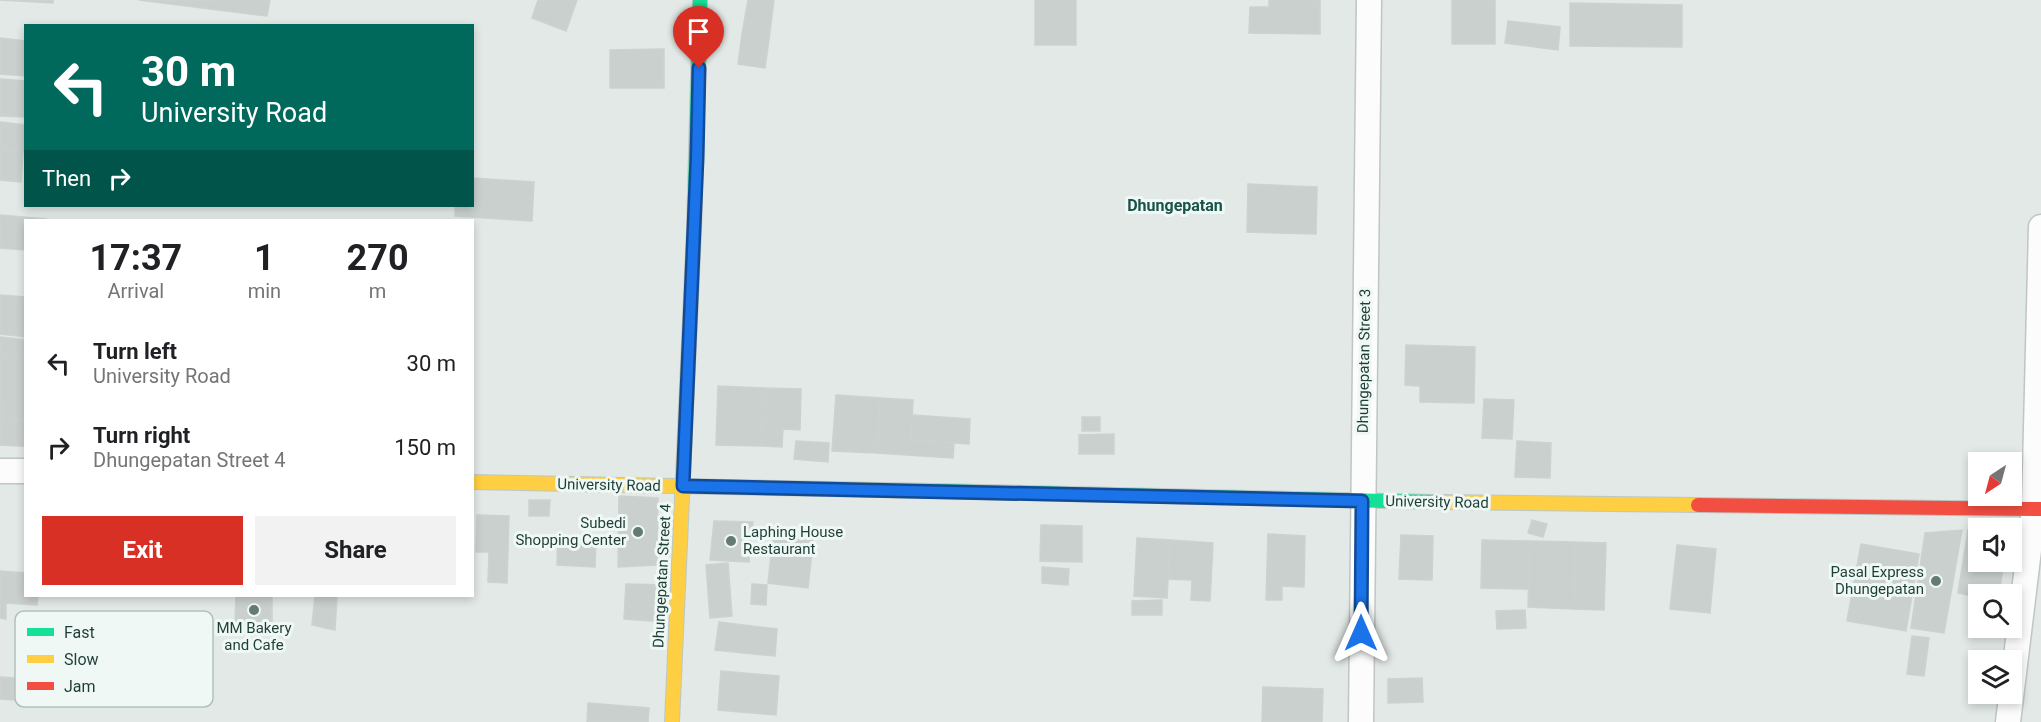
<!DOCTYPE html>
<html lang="en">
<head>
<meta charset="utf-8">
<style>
  :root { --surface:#fff; --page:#f2f2f2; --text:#202124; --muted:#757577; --accent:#d93025 }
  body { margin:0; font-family:Roboto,sans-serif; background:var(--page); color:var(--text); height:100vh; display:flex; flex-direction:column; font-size:22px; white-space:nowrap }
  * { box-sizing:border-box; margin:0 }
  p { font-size:20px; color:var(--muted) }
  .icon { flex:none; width:33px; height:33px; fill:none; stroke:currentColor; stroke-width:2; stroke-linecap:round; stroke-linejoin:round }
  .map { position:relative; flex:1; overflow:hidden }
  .details { position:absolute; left:24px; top:219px; width:450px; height:378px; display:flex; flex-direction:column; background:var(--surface); border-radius:0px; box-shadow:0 3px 9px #0003 }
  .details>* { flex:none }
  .banner { position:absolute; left:24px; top:24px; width:450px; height:183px; border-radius:0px; box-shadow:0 3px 9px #0003; background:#00695c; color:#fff; overflow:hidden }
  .needle { width:39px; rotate:216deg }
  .buttons { position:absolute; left:1968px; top:452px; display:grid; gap:12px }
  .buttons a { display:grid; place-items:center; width:54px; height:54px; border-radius:0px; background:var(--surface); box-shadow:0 3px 9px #0003; font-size:30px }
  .pin { position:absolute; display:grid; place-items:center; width:51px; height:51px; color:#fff; margin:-62px -26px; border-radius:50% 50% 50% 0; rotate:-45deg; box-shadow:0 0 6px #0007 }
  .pin .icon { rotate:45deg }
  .me { position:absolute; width:66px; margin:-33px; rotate:0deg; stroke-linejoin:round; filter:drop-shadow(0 0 4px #0008) }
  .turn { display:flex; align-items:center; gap:21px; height:126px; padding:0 18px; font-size:27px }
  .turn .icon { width:78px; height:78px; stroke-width:2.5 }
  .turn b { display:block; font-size:42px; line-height:51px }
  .then { display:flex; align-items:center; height:57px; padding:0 18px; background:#0003; gap:12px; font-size:22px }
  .eta { display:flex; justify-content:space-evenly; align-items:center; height:102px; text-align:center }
  .eta b { font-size:36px; font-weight:700; line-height:42px }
  .button { display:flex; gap:12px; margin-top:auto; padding:12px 18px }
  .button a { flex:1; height:69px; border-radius:0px; background:var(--accent); color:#fff; font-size:24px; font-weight:700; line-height:69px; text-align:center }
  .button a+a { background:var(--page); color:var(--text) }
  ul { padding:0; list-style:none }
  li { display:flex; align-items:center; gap:18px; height:84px; padding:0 18px }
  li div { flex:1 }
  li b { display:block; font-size:22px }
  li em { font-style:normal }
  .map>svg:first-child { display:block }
  .building { fill:#c9d0ce; stroke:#cbd2cf; stroke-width:1.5 }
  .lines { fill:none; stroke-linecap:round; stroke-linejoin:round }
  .street-casing { stroke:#bfc6c3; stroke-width:27 }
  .fast-casing { stroke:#bdc7c4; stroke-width:16 }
  .slow-casing { stroke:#bdc7c4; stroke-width:16 }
  .jam-casing { stroke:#bdc7c4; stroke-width:16 }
  .street { stroke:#fbfcfb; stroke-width:24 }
  .fast { stroke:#16e098; stroke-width:14 }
  .slow { stroke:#ffcf43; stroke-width:14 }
  .jam { stroke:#f24e42; stroke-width:14 }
  .route-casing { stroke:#114b97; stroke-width:15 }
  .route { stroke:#1a73e8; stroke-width:10 }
  .poi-dot { fill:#637a75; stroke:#f0f8f5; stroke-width:2 }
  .labels { text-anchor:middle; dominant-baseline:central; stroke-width:6; stroke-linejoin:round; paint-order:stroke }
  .street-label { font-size:15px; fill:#1e3e38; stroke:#f0f8f5 }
  .poi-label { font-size:15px; fill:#1e3e38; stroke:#f0f8f5; text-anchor:end }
  .neighbourhood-label { font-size:16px; font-weight:bold; fill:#185249; stroke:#f0f8f5 }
  .key { fill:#f0f8f5; stroke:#b1c0bc; stroke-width:1.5 }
  .key-label { font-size:16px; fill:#1e3e38 }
</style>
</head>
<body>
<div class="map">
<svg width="2041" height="722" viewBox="0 0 2041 722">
  <rect width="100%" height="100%" fill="#e2e9e6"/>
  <!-- building -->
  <g class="building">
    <polygon points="0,0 53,0 53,3"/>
    <polygon points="139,0 270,0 267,16"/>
    <polygon points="538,0 577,0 566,31 532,18"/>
    <polygon points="748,0 774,0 769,39 742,34"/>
    <rect x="1035" y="0" width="41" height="45"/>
    <polygon points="1269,0 1320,0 1320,34 1249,33 1250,7 1269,7"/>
    <rect x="1452" y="0" width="43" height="44"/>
    <polygon points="1570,3 1682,5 1682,47 1570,46"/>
    <polygon points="1508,21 1560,27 1558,50 1505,43"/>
    <polygon points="742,34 769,39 765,68 738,64"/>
    <polygon points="0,38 26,41 26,76 0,74"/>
    <polygon points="664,49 664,88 610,88 610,50"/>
    <polygon points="0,79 26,81 26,117 0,116"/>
    <polygon points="0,122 26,125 26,152 0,150"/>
    <polygon points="0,150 23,152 21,182 0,180"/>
    <polygon points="472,178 534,182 532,221 455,216 455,206 472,206"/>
    <polygon points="1248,184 1317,187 1316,234 1247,232"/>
    <polygon points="0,215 47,219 26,220 26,250 0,248"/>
    <polygon points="0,295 26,297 26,337 0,334"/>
    <polygon points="0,337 26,340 26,446 0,445"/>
    <polygon points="1406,345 1475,347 1474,403 1420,402 1420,386 1405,385"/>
    <polygon points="0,357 26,360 26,419 3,417 3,401 0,401"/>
    <polygon points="718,386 763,388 762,446 716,445"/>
    <polygon points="763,388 801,389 800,430 783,429 782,447 762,446"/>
    <polygon points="836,395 880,398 877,453 832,451"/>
    <polygon points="880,398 913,400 911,440 954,443 953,458 877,453"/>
    <polygon points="1484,399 1514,400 1512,439 1482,438"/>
    <polygon points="912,415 970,419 969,444 911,440"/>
    <rect x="1082" y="417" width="18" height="14"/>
    <rect x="0" y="420" width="2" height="25"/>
    <polygon points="2,420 25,421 26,446 2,445"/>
    <polygon points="1114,434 1114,454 1079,454 1079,435"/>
    <polygon points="796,441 829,443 828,462 794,459"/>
    <polygon points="1517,441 1551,443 1550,478 1515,477"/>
    <polygon points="619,496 658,498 657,565 618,567"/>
    <polygon points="529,500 550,500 549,516 529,516"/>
    <polygon points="477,515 509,516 507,583 488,582 489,552 476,552"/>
    <polygon points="1532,520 1547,524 1543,537 1528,533"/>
    <polygon points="714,521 753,522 749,562 710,560"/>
    <polygon points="1041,525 1082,526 1082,562 1040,561"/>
    <polygon points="774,529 814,533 808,588 768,583"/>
    <polygon points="1962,530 1944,633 1911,628 1925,533"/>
    <polygon points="1968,530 1978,532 1978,561 2004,561 1999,594 1978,594 1978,597 1958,593"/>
    <polygon points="1268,534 1305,536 1304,587 1282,586 1282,600 1266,600"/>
    <polygon points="1401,535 1433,536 1432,580 1399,579"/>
    <polygon points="558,537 596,539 595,567 557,565"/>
    <polygon points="1137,538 1170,540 1167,598 1134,596"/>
    <polygon points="1170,540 1213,543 1210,601 1191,600 1192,580 1168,579"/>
    <polygon points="1482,540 1530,541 1529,589 1481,588"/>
    <polygon points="1530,541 1575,542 1574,609 1528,607"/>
    <polygon points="1575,542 1606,543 1604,610 1574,609"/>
    <polygon points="1861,544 1919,554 1906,631 1847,621"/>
    <polygon points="1677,545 1716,549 1710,613 1670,609"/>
    <polygon points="728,563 732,616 710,618 706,565"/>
    <polygon points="1042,567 1069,569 1068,585 1042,583"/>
    <polygon points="0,571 26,573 26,596 38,596 37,605 6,603 6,619 0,618"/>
    <polygon points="626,584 664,585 666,622 624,619"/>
    <polygon points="752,584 767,585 766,605 751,604"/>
    <polygon points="236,596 272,596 272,627 235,624"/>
    <polygon points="315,596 337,596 335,630 312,625"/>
    <polygon points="1162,600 1162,615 1132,615 1132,601"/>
    <polygon points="1525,610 1526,628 1497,629 1496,611"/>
    <polygon points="719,622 777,629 775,656 715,650"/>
    <polygon points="1912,636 1929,638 1924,676 1907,674"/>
    <polygon points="721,671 779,676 776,715 718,710"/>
    <polygon points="0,677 31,679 30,701 0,699"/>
    <polygon points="1422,678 1423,702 1388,703 1388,679"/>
    <polygon points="1263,687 1323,689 1322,722 1262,722"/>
    <polygon points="588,703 649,708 648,722 587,722"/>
  </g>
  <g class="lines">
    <defs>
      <g id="street">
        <polyline points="0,471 26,471"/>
        <polyline points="1361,722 1369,0"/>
        <polyline points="2008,722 2034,509 2041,227"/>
      </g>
      <g id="fast">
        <polyline points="694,230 700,0"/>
        <polyline points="934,491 1435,502"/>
      </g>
      <g id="slow">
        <polyline points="472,482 934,491"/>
        <polyline points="1435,502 1698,505"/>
        <polyline points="672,722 694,230"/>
      </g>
      <polyline id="jam" points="1698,505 2041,509"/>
    </defs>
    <!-- street casing -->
    <use href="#street" class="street-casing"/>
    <!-- fast casing -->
    <use href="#fast" class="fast-casing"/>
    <!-- slow casing -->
    <use href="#slow" class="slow-casing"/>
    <!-- jam casing -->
    <use href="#jam" class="jam-casing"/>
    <!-- street -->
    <use href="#street" class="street"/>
    <!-- fast -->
    <use href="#fast" class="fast"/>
    <!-- slow -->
    <use href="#slow" class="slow"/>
    <!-- jam -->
    <use href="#jam" class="jam"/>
  </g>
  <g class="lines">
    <defs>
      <polyline id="route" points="699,68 697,158 683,486 1362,501 1361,633"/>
    </defs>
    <!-- route casing -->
    <use href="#route" class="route-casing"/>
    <!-- route -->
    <use href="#route" class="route"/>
  </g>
  <!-- markers -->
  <g class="poi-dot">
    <circle cx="638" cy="532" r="6"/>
    <circle cx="731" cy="541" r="6"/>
    <circle cx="1936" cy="581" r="6"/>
    <circle cx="254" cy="610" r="6"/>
  </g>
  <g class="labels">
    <!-- street labels -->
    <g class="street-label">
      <text transform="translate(1364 361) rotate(-89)">Dhungepatan Street 3</text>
      <text transform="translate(609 485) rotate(1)">University Road</text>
      <text transform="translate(1437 502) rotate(1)">University Road</text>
      <text transform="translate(662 576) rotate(-87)">Dhungepatan Street 4</text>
    </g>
    <!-- poi labels -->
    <g class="poi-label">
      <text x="626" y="523">Subedi<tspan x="626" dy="17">Shopping Center</tspan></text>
      <text x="743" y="532" text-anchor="start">Laphing House<tspan x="743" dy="17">Restaurant</tspan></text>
      <text x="1924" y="572">Pasal Express<tspan x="1924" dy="17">Dhungepatan</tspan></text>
      <text x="254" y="628" text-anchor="middle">MM Bakery<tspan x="254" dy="17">and Cafe</tspan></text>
    </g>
    <!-- neighbourhood labels -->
    <g class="neighbourhood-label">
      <text x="1175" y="205">Dhungepatan</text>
    </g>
  </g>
  <!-- legend -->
  <rect x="15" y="611" width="198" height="96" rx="9" class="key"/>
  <rect x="27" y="628" width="27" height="8" fill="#16e098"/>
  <rect x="27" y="655" width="27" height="8" fill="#ffcf43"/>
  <rect x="27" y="682" width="27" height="8" fill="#f24e42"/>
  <g class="key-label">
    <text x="64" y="638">Fast</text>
    <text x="64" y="665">Slow</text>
    <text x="64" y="692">Jam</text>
  </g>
</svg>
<div class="buttons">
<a><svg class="needle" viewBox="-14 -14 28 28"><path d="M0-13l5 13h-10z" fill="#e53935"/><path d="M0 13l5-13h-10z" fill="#757577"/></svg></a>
<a><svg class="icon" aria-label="sound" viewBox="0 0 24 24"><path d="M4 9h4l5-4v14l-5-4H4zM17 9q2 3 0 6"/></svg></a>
<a><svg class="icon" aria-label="search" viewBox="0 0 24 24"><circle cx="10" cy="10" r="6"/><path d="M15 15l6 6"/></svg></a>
<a><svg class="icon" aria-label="layers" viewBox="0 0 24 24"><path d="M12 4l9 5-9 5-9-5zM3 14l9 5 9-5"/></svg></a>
</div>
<div class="pin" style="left:699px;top:68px;background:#d93025"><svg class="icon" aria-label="arrive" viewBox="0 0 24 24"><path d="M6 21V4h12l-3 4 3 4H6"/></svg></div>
<svg class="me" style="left:1361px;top:633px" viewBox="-20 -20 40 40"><path d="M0-17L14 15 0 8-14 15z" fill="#1a73e8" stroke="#fff" stroke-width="4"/></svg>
<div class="banner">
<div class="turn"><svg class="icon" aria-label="left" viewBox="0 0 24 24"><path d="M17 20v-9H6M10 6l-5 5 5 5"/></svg><div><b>30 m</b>University Road</div></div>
<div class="then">Then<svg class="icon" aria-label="right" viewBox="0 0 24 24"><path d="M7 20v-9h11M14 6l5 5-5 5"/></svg></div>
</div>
<section class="details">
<div class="eta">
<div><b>17:37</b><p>Arrival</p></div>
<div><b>1</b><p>min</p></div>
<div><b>270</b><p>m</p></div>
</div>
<ul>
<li><svg class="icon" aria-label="left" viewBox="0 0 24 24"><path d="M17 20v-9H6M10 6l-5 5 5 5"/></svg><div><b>Turn left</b><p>University Road</p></div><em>30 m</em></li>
<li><svg class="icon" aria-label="right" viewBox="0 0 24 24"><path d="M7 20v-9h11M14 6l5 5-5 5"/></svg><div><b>Turn right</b><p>Dhungepatan Street 4</p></div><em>150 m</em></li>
</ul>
<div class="button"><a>Exit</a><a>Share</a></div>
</section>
</div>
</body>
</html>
